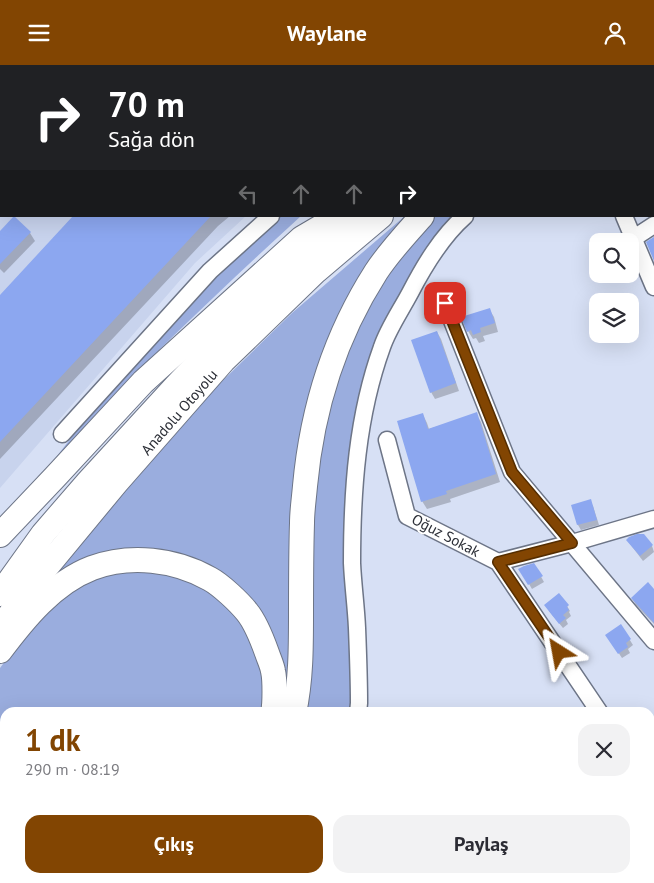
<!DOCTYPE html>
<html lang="tr">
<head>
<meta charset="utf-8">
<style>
  :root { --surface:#fff; --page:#f2f2f3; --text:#2b2b33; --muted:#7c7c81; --accent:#824502 }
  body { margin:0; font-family:"PT Sans",sans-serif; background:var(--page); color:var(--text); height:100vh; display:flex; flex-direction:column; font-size:19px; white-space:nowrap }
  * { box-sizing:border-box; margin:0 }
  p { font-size:16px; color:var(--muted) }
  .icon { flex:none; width:28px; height:28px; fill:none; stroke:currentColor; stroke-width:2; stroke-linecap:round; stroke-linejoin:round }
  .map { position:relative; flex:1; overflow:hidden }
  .drawer { position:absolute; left:0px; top:642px; width:655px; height:176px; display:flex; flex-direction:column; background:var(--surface); border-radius:15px 15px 0 0; box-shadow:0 5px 20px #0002 }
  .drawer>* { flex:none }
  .top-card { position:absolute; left:0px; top:0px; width:655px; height:152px; box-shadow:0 5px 20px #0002; background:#202124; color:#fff; overflow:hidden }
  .buttons { position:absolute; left:589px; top:168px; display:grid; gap:10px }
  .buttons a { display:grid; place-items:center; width:50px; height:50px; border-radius:10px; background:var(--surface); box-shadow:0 5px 20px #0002; font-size:25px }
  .pin { position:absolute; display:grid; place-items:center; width:42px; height:42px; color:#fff; margin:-21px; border-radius:10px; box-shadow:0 2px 8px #0006 }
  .me { position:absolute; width:55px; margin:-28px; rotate:326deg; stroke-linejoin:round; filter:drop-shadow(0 0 4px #0008) }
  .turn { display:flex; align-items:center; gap:18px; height:105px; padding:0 25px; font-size:22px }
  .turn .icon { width:65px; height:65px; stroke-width:2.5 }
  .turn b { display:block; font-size:35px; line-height:42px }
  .lanes { display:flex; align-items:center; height:48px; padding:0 25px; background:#0003; justify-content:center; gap:25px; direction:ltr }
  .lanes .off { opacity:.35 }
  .round { display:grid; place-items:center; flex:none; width:52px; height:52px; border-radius:15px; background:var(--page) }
  .headline { display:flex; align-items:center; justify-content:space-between; height:85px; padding:0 25px }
  h1 { font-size:30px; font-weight:700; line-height:38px; color:var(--accent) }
  .action { display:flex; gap:10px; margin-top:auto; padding:10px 25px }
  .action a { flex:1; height:58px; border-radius:15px; background:var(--accent); color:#fff; font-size:20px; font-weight:700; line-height:58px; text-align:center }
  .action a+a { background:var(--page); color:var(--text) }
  header { display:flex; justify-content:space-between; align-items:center; height:65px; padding:0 25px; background:var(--accent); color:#fff; font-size:22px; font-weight:700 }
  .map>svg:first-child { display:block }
  .built { fill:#c8d3ed }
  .green { fill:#9aadde }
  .shadow { fill:#0003 }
  .building { fill:#8ca7f0 }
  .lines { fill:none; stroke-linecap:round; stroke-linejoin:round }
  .minor-casing { stroke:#6d7587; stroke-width:19 }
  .highway-casing { stroke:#6d7587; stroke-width:26 }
  .minor { stroke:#fff; stroke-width:16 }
  .highway { stroke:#fff; stroke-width:24 }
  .route-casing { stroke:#542d01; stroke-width:12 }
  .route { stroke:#824502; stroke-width:9 }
  .labels { text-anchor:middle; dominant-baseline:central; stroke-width:4; stroke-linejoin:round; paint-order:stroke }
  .street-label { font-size:15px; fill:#2b2e36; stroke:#fff }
</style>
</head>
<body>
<header><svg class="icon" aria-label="menu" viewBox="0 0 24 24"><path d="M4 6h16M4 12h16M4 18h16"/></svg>Waylane<svg class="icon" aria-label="person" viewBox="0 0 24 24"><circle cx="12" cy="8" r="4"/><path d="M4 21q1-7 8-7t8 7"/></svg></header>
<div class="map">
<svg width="654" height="818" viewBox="0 0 654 818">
  <rect width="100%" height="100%" fill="#d7e0f5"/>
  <!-- built -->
  <g class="built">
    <polygon points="0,0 422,0 421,1 1,1 1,151 246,151 195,198 0,423"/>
    <polygon points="444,814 572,814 571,818 444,818"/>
  </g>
  <!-- green -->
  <g class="green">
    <path d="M 277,151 L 301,151 C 231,215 162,280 97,348 C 79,368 61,388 44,408 L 108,325 L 185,238 Z"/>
    <polygon points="405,151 407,151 336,264 291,617 281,615 201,498 49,516 69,485 209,329 292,248"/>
    <polygon points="436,151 453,151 444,159 423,190 366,312 351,647 305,648 312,596 313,542 312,484 314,434 321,379 331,331 348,283 366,243 394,200 425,161"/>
    <path d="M 125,506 C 135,506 146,504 156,506 C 170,508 195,517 206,524 C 227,538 249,567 258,590 C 265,609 263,629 262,647 L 5,648 L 5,814 L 86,814 C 57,818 29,818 0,813 L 0,603 L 29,564 L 69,526 L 96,513 Z"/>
    <polygon points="195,814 280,814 276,818 189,818"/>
    <polygon points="298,814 428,814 427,818 294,818"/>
  </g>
  <!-- shadow -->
  <g class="shadow">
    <polygon points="159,0 407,0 406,1 158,1"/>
    <polygon points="74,151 230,151 218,161 0,394 0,231"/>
    <polygon points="0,167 30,168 35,176 4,208 0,204"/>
    <polygon points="489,244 494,252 498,267 483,271 485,276 479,278 476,273 473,274 468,266"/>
    <polygon points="437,267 441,274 459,326 435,334 431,327"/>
    <polygon points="476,349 481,357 500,417 450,434 451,437 427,444 422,436 423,350 427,358 429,364"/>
    <polygon points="590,436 593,441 599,460 581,465 578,460 573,441"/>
    <polygon points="644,471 652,481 654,487 643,496 627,475"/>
    <polygon points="534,499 544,517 532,524 520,504"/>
    <polygon points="654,526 654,559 636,540 632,533"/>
    <polygon points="567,541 570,546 569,547 571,551 566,555 568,559 563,563 549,546"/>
    <polygon points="621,561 633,580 628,584 630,588 622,593 610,575"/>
    <polygon points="654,669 654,685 650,680 650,673"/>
    <polygon points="654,772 654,798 650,799 650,773"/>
    <polygon points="402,814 428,814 428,816 403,815"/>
    <rect x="458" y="814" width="51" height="4"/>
  </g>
  <!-- building -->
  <g class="building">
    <polygon points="14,151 31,167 0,199 0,166"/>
    <polygon points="73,151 211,151 0,377 0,230"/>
    <polygon points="654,172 654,196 646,177"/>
    <polygon points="490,243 495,258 480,263 481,267 473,270 471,265 467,267 461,252"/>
    <polygon points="437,266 456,318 430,328 411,275"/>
    <polygon points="477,347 496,409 446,426 447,429 421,437 397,356 423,348 428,364"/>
    <polygon points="591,434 597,455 577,460 571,440"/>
    <polygon points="637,469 644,469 653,480 640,491 626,475 629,472"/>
    <polygon points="534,498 543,511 528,520 518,504 524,501"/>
    <polygon points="648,517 654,524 654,558 631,533"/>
    <polygon points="559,528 569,540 567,542 569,545 563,550 566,553 559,559 544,540"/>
    <polygon points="621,559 631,574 626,578 628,582 618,589 605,570"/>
  </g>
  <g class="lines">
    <defs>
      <g id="minor">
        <polyline points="451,1 452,0"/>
        <polyline points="624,151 654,222"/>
        <polyline points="634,173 654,160"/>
        <polyline points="445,238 512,407 654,576"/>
        <polyline points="62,369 210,206 271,151"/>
        <polyline points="387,375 407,451 498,497 600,648"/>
        <polyline points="498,497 572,478 654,454"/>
        <path d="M 358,648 L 359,638 C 359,613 358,588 357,563 C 356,541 353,520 352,498 C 352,425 357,351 382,282 C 388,264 401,245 410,228 C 424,201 441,172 465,151"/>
        <polyline points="650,709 654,714"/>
        <polyline points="287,818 290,814"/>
        <polyline points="434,818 435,814"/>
        <polyline points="579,818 580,814"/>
      </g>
      <g id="highway">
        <polyline points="543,1 544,0"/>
        <polyline points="581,1 583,0"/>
        <polyline points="0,470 55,412 143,317 302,173 336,153"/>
        <polyline points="0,529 43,469 88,417 176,321 239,255 354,151"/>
        <polyline points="0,564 25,528 116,418 223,296 316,206 381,151"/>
        <path d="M 0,586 C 24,554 53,518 92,503 C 130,489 175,494 210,514 C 221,520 239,537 247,547 C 256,558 262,574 267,588 C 269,594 272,600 273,606 C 275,615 275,638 273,648"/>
        <path d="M 294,648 C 301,615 301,583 301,549 C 301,519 301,489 302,458 C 302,446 304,433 305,421 C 312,345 335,271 376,207 C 389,187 406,169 422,151"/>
        <polyline points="118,818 128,814"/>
        <polyline points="169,818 176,814"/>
      </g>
    </defs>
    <!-- minor casing -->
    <use href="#minor" class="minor-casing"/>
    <!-- highway casing -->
    <use href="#highway" class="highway-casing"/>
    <!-- minor -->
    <use href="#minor" class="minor"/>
    <!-- highway -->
    <use href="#highway" class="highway"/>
  </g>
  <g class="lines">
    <defs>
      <polyline id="route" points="445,238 512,407 572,478 498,497 559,587"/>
    </defs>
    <!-- route casing -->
    <use href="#route" class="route-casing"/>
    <!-- route -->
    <use href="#route" class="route"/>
  </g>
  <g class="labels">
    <!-- street labels -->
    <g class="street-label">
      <text transform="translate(179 347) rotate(-49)">Anadolu Otoyolu</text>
      <text transform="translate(446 470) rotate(28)">Oğuz Sokak</text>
    </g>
  </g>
</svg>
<div class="buttons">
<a><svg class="icon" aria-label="search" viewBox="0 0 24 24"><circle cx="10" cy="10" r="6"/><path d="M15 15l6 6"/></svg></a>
<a><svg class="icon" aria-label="layers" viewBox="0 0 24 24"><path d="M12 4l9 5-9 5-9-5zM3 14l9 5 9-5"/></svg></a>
</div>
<div class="pin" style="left:445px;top:238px;background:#d93025"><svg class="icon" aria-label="arrive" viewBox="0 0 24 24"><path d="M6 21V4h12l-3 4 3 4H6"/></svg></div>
<svg class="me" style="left:559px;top:587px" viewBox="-20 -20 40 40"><path d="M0-17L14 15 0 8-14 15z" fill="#824502" stroke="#fff" stroke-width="4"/></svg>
<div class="top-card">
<div class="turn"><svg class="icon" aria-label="right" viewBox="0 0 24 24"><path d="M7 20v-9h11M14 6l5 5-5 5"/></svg><div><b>70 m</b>Sağa dön</div></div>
<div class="lanes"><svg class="icon off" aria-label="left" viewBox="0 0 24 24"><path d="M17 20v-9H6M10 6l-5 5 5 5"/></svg><svg class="icon off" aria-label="ahead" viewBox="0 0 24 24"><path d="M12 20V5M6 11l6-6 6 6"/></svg><svg class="icon off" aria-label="ahead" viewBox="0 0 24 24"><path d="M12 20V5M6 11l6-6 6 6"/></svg><svg class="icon" aria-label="right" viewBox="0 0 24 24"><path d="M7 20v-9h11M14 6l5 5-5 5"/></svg></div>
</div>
<section class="drawer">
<div class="headline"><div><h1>1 dk</h1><p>290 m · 08:19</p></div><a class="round"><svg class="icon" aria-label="close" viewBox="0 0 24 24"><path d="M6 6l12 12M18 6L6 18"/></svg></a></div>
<div class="action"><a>Çıkış</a><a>Paylaş</a></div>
</section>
</div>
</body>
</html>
